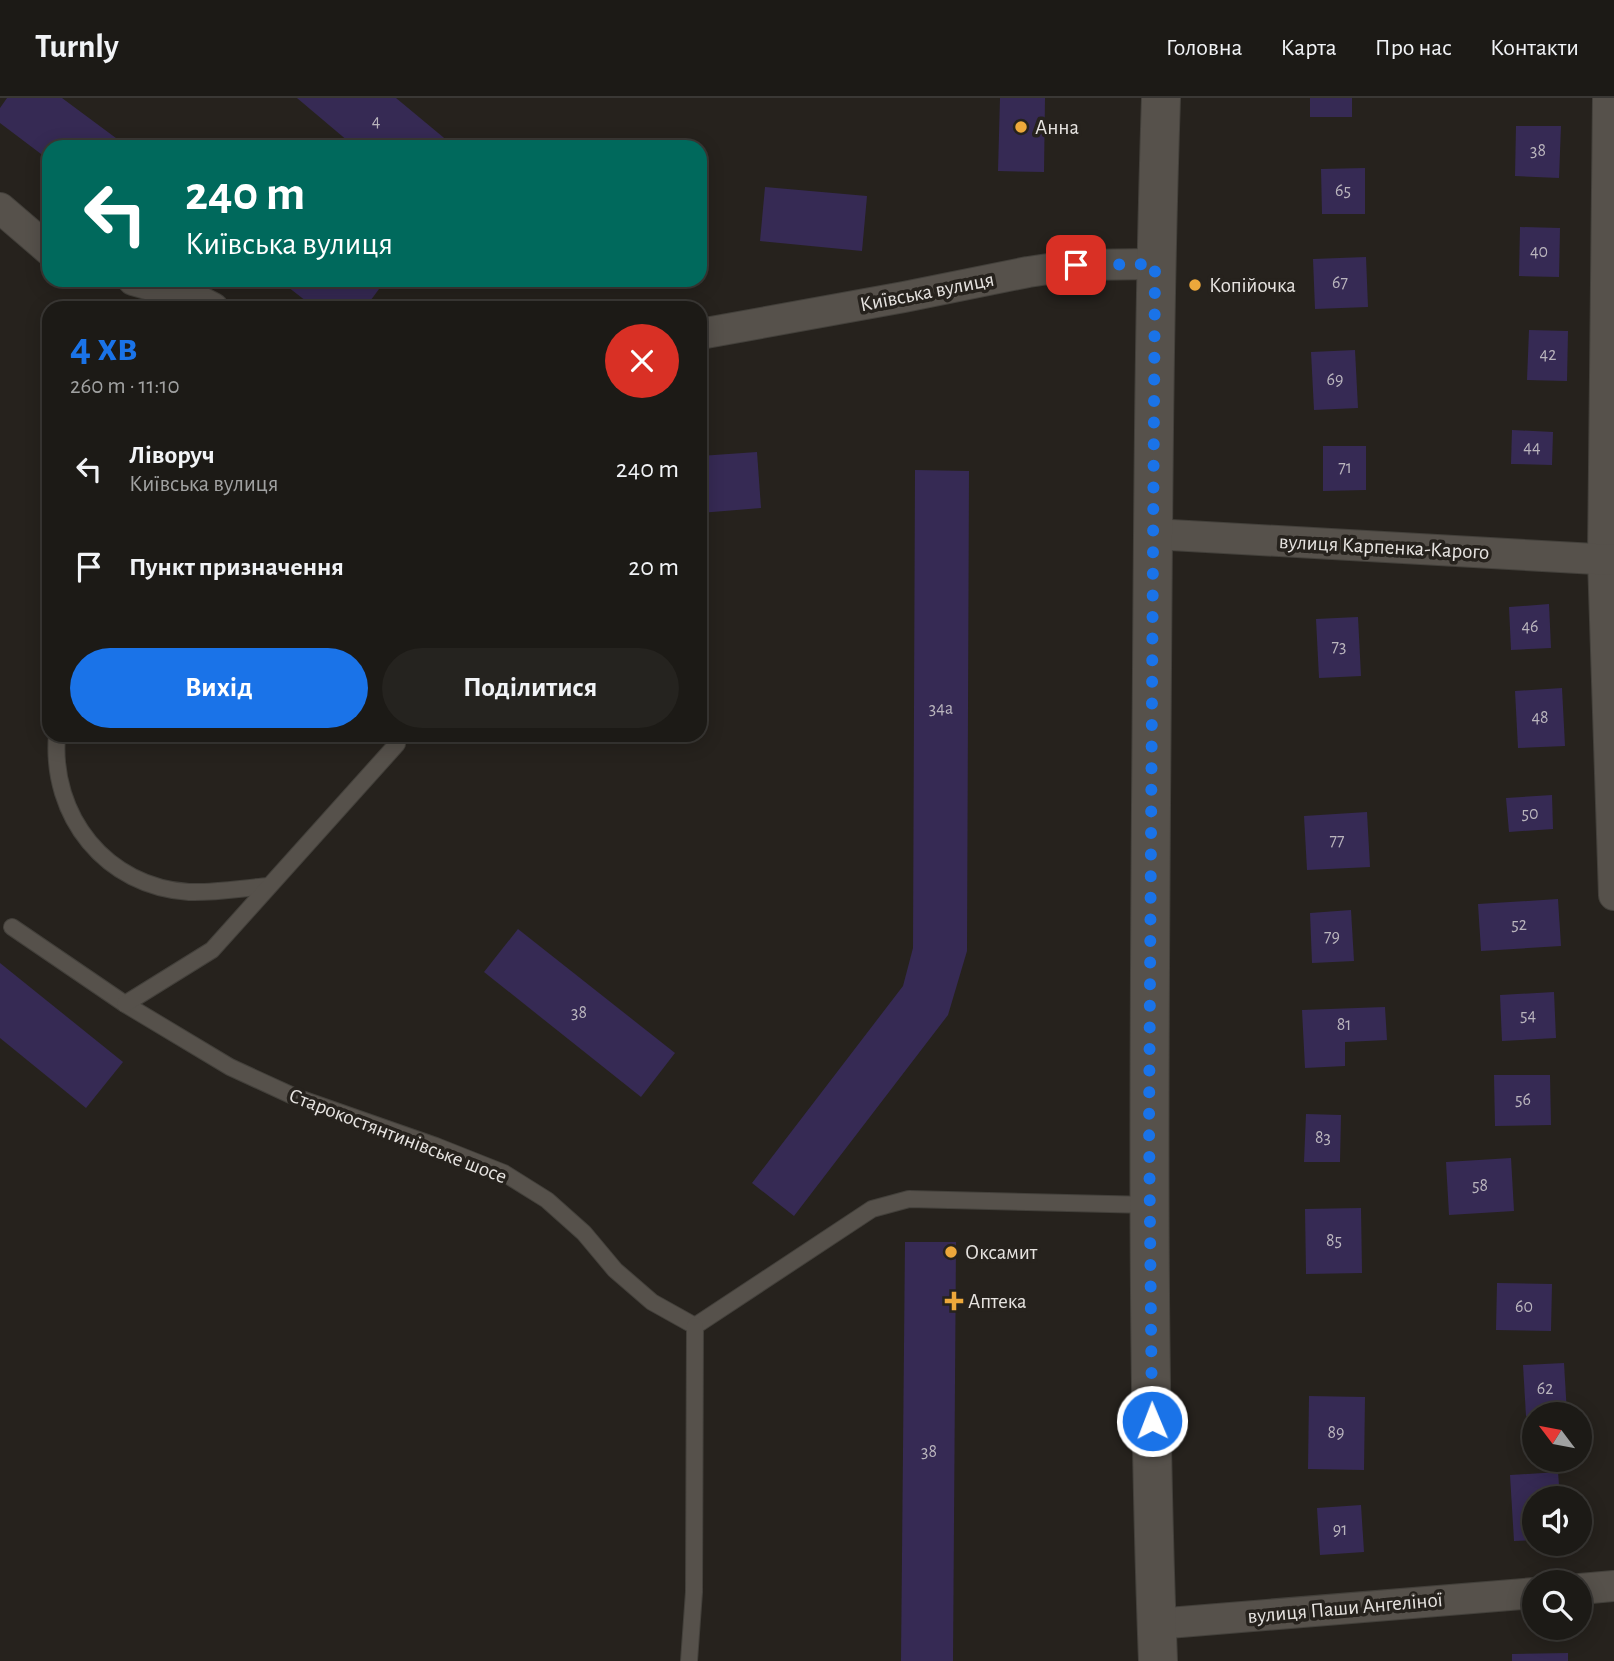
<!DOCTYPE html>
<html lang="uk">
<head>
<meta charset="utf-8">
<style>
  :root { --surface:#1c1a16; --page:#25231f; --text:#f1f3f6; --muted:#a0a1a1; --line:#3a3835; --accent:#1a73e8 }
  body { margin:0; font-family:"Alegreya Sans",sans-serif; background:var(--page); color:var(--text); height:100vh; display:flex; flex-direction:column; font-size:26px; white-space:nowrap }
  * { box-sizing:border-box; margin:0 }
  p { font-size:23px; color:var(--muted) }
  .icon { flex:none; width:38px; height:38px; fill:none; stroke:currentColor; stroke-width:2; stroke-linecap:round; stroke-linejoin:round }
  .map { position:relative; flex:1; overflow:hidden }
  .drawer { position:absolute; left:42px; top:203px; width:665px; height:441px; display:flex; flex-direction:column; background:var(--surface); border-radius:21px; box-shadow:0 4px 18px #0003,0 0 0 2px var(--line) }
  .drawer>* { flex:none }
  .top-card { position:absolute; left:42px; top:42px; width:665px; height:147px; border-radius:21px; box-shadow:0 4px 18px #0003,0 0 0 2px var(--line); background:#00695c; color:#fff; overflow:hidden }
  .needle { width:46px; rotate:302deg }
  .tools { position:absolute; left:1522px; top:1304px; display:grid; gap:14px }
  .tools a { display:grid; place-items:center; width:70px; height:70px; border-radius:50%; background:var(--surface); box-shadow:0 4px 18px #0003,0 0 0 2px var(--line); font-size:35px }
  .pin { position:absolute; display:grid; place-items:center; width:60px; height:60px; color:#fff; margin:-30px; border-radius:14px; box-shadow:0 4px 10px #0006 }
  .me { position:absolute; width:77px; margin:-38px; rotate:359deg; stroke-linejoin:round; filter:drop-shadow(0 0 5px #0008) }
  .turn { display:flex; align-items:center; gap:24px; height:147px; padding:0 28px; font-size:32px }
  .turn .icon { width:91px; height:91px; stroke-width:2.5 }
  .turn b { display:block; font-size:49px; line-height:60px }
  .round { display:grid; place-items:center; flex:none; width:74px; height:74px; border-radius:37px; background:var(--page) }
  .summary { display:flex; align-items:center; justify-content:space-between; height:119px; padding:0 28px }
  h1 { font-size:42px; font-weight:600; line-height:52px; color:var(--accent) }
  .action { display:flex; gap:14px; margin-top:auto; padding:14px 28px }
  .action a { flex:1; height:80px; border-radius:42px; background:var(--accent); color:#fff; font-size:28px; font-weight:600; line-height:80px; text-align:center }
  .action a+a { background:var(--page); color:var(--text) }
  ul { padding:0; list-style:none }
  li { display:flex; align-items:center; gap:21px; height:98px; padding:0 28px }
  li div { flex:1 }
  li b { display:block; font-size:26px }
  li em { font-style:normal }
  header { display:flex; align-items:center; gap:42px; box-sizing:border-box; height:98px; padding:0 35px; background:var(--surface); border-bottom:2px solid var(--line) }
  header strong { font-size:33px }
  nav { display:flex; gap:38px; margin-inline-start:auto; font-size:24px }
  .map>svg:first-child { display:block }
  .building { fill:#362a54 }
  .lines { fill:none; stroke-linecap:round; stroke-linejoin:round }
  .lane-casing { stroke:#43403b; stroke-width:18 }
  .street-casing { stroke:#43403b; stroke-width:32 }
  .secondary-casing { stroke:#43403b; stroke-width:40 }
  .lane { stroke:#56514b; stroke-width:16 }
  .street { stroke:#56514b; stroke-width:30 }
  .secondary { stroke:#56514b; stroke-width:38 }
  .route { stroke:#1a73e8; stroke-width:12; stroke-dasharray:0 21.6 }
  .poi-dot { fill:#eda83b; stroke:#26221d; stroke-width:2.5 }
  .labels { text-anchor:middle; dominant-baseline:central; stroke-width:7; stroke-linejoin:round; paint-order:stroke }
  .number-label { font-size:18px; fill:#bab5bd }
  .poi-label { font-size:21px; fill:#e6e3e0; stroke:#26221d; text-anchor:start }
  .street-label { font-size:21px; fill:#e6e3e0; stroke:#26221d }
</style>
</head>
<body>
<header>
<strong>Turnly</strong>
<nav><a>Головна</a><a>Карта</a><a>Про нас</a><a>Контакти</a></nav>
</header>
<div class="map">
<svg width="1614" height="1563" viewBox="0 0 1614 1563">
  <rect width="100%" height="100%" fill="#26221d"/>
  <!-- building -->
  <g class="building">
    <polygon points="7,0 62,0 128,49 49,49 49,62 0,25 0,10"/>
    <polygon points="297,0 396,0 455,49 355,49"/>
    <polygon points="1000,0 1045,0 1044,74 998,73"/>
    <rect x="1310" y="0" width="42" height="19"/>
    <polygon points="1516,28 1561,28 1559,80 1515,78"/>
    <polygon points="1365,70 1365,116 1322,116 1321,71"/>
    <polygon points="765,89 867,98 862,153 760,143"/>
    <polygon points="1520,129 1560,130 1559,179 1519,178"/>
    <polygon points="1366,159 1368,209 1315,211 1313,161"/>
    <polygon points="279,182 375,182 382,187 365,210 315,210"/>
    <polygon points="1529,232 1568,233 1567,283 1527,282"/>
    <polygon points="1355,252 1358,310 1314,312 1311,254"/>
    <polygon points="1512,332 1553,334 1552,367 1511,366"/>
    <polygon points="1323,348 1366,348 1366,392 1323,393"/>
    <polygon points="757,354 761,410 700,415 700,358"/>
    <polygon points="915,372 969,373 967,853 948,917 794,1118 752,1085 903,888 913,850"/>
    <polygon points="1549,506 1551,550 1511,552 1509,509"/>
    <polygon points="1358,519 1361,578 1319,580 1316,521"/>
    <polygon points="1562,590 1565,648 1518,650 1515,593"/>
    <polygon points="1552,697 1553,731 1509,734 1506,700"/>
    <polygon points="1367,714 1370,769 1307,772 1304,718"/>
    <polygon points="1558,801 1561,848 1481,853 1478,806"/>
    <polygon points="1351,812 1354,863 1312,865 1310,815"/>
    <polygon points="518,831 675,955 641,999 484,874"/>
    <polygon points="0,865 123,964 86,1010 0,940"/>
    <polygon points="1554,894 1556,940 1502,943 1500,897"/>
    <polygon points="1385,909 1387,942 1345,944 1345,968 1305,970 1302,912"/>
    <polygon points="1494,977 1550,977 1551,1027 1495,1028"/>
    <polygon points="1306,1016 1341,1017 1340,1064 1304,1064"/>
    <polygon points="1511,1060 1514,1113 1449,1117 1446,1064"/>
    <polygon points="1361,1110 1362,1175 1306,1176 1305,1111"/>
    <polygon points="905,1144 956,1144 953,1563 901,1563"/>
    <polygon points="1497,1185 1552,1186 1551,1233 1496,1232"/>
    <polygon points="1564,1265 1567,1316 1526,1318 1523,1267"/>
    <polygon points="1309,1298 1365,1299 1364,1372 1308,1371"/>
    <polygon points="1558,1374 1560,1400 1535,1400 1535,1442 1514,1443 1510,1377"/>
    <polygon points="1361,1407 1364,1454 1320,1457 1317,1410"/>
    <polygon points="1568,1555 1568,1563 1512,1563 1512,1556"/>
  </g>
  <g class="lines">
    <defs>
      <g id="lane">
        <path d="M 57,637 C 50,718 106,789 189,794 C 215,795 243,790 269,788"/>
        <polyline points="12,829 125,906 230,969 293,998 436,1048 504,1075 547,1102 584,1135 615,1172 652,1204 695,1228"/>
        <polyline points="125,906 212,852 397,646 397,637"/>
        <polyline points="695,1228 872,1111 909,1101 1150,1107"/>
        <polyline points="689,1563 694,1494 695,1228"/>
      </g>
      <g id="street">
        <polyline points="1608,0 1603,461 1614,797"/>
        <polyline points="0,110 49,152"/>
        <polyline points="133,182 190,198 213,210"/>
        <polyline points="700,236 904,199 1028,174 1076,167 1155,166"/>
        <polyline points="1153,436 1614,462"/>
        <polyline points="1580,1491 1614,1488"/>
        <polyline points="1156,1526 1535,1495"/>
      </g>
      <path id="secondary" d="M 1158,1563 C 1147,1278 1149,992 1151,707 C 1153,471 1153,236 1161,0"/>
    </defs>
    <!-- lane casing -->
    <use href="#lane" class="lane-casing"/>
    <!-- street casing -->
    <use href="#street" class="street-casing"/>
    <!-- secondary casing -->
    <use href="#secondary" class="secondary-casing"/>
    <!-- lane -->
    <use href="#lane" class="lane"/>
    <!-- street -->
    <use href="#street" class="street"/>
    <!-- secondary -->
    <use href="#secondary" class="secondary"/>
  </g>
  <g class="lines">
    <!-- route -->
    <polyline class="route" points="1076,167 1155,166 1149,1028 1152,1323"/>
  </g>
  <!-- markers -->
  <g class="poi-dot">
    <circle cx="1021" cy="29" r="7"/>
    <circle cx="1195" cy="187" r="7"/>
    <circle cx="951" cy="1154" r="7"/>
    <path d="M950.5 1192.5h7v7h7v7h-7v7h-7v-7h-7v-7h7z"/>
  </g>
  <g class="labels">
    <!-- number labels -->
    <g class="number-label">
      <text x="376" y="24">4</text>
      <text x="1538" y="53">38</text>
      <text x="1343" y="93">65</text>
      <text x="1539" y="154">40</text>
      <text x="1340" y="185">67</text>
      <text x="1548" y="257">42</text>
      <text x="1335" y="282">69</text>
      <text x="1532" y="350">44</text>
      <text x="1345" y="370">71</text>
      <text x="1530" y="529">46</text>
      <text x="1339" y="549">73</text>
      <text x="941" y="611">34а</text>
      <text x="1540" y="620">48</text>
      <text x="1530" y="716">50</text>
      <text x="1337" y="743">77</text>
      <text x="1519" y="827">52</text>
      <text x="1332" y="839">79</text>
      <text x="579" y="915">38</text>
      <text x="1528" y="918">54</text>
      <text x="1344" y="927">81</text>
      <text x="1523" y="1002">56</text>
      <text x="1323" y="1040">83</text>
      <text x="1480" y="1088">58</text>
      <text x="1334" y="1143">85</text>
      <text x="1524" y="1209">60</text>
      <text x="1545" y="1291">62</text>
      <text x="1336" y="1335">89</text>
      <text x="929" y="1354">38</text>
      <text x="1340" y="1432">91</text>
    </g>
    <!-- poi labels -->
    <g class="poi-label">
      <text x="1035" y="29">Анна</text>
      <text x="1209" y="187">Копійочка</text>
      <text x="965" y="1154">Оксамит</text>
      <text x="968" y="1203">Аптека</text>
    </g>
    <!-- street labels -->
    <g class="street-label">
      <text transform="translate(927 194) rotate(-11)">Київська вулиця</text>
      <text transform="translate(1384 449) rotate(3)">вулиця Карпенка-Карого</text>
      <text transform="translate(398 1038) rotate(21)">Старокостянтинівське шосе</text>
      <text transform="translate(1345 1510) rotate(-5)">вулиця Паши Ангеліної</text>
    </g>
  </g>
</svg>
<div class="tools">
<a><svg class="needle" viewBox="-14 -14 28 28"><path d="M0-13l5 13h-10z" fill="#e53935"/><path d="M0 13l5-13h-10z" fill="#a0a1a1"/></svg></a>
<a><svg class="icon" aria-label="sound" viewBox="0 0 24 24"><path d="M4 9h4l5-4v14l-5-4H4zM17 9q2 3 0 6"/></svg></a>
<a><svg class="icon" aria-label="search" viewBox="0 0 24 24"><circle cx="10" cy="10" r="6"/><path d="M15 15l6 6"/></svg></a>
</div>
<div class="pin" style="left:1076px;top:167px;background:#d93025"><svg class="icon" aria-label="arrive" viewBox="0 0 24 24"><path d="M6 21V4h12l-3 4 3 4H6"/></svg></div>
<svg class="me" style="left:1152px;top:1323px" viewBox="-20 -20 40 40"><circle r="17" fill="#1a73e8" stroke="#fff" stroke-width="3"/><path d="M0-11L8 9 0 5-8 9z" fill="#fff"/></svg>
<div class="top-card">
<div class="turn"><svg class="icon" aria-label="left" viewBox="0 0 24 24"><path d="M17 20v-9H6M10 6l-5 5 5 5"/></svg><div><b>240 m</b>Київська вулиця</div></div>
</div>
<section class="drawer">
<div class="summary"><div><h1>4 хв</h1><p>260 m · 11:10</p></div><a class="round" style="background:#d93025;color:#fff"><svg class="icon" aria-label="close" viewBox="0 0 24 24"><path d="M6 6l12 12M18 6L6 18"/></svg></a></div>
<ul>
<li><svg class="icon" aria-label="left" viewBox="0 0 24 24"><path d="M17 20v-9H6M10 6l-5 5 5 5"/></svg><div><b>Ліворуч</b><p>Київська вулиця</p></div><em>240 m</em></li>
<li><svg class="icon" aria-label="arrive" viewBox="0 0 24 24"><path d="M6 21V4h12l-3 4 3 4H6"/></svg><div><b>Пункт призначення</b></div><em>20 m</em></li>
</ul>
<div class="action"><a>Вихід</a><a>Поділитися</a></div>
</section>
</div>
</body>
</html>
